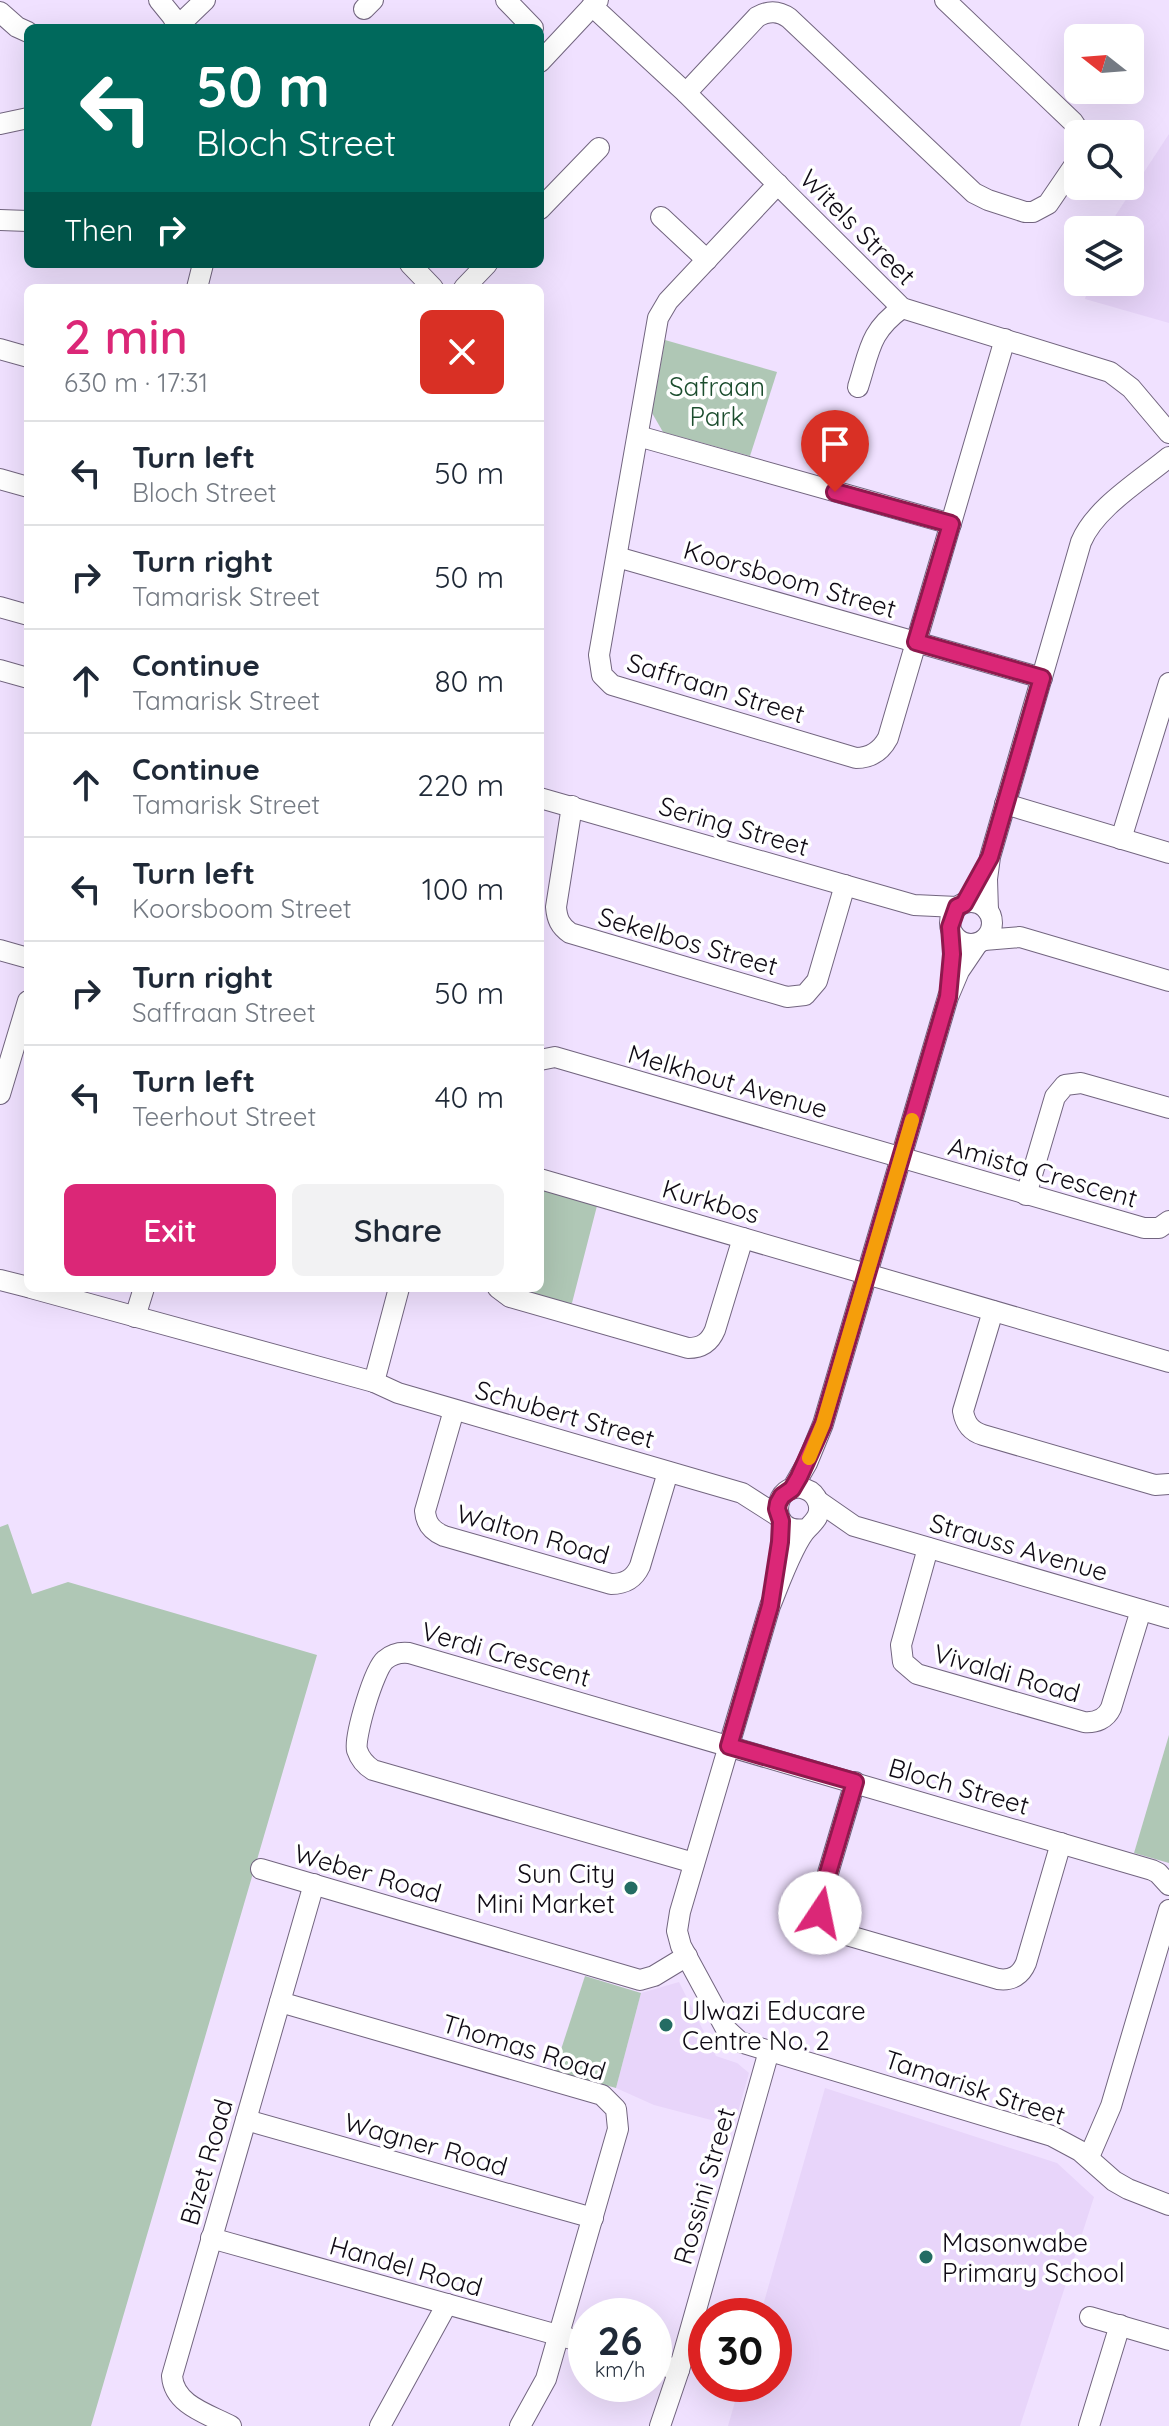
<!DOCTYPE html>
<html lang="en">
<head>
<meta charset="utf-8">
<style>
  :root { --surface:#fff; --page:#f2f2f3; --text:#1f2937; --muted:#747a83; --line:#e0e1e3; --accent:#db2777 }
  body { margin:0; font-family:Quicksand,sans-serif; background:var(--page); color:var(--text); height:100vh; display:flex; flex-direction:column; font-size:30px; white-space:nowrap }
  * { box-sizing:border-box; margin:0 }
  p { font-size:26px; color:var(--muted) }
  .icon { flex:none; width:44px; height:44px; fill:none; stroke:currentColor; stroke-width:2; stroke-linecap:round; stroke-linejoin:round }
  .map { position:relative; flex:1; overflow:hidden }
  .panel { position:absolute; left:24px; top:284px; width:520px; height:1008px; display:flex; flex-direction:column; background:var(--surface); border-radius:12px; box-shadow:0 8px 32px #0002 }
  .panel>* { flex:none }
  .banner { position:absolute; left:24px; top:24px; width:520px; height:244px; border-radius:12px; box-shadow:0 8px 32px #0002; background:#00695c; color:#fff; overflow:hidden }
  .needle { width:52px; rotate:287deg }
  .fabs { position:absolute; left:1064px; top:24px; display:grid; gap:16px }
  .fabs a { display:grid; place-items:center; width:80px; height:80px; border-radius:12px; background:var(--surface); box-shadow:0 8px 32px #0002; font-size:40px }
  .speed { position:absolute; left:568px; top:2298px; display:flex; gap:16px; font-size:40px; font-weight:700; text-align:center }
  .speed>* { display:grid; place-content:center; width:104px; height:104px; border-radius:50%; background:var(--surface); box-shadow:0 8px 32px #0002; line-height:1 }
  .speed small { font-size:20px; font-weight:400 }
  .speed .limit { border:12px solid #d22; background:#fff; color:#111 }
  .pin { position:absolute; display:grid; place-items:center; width:68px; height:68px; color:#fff; margin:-82px -34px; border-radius:50% 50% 50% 0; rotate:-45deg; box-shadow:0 0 8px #0007 }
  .pin .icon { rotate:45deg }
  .me { position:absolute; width:88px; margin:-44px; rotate:11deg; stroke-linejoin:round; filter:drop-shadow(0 0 6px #0008) }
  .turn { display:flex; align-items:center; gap:28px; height:168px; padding:0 40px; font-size:36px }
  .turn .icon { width:104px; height:104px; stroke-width:2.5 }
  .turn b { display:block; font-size:56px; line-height:68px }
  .then { display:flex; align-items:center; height:76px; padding:0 40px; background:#0003; gap:16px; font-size:30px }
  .round { display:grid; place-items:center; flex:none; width:84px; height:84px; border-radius:12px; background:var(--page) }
  .head { display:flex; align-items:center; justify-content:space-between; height:136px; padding:0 40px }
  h1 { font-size:48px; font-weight:600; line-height:60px; color:var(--accent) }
  .button { display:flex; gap:16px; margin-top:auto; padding:16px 40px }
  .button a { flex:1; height:92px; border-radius:12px; background:var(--accent); color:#fff; font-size:32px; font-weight:600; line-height:92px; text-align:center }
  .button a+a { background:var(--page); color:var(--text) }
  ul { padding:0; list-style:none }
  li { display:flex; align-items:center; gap:24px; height:104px; padding:0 40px; border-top:2px solid var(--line) }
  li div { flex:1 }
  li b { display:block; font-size:30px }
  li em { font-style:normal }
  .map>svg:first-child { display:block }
  .built { fill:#e8d5fa }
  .green { fill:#afc7b5 }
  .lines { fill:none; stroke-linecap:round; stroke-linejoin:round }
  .minor-casing { stroke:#72657f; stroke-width:22 }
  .minor { stroke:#fff; stroke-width:20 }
  .route-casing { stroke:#8e194d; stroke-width:20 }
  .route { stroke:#db2777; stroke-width:14 }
  .slow { stroke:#f59e0b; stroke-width:14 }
  .poi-dot { fill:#246c63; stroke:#fff; stroke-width:3 }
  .labels { text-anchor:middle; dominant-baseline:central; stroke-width:7; stroke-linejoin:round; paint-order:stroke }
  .street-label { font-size:26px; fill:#100b15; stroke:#fff }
  .park-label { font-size:26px; fill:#1c4d2e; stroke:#fff }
  .poi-label { font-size:26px; fill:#100b15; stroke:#fff; text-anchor:start }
</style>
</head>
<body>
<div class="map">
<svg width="1169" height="2426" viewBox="0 0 1169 2426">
  <rect width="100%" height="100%" fill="#f0e1ff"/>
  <!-- built -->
  <g class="built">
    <polygon points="1169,134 1169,323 1085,299 1090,282 1130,282 1130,230 1106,230"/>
    <polygon points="679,1982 716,2056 737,2063 749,2073 734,2126 654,2105 616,2088 641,1993"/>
    <polygon points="825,2088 1057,2163 1094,2197 1020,2426 728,2426 740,2384 774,2384 774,2316 760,2316"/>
  </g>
  <!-- green -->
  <g class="green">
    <polygon points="665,340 777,372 750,456 663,432 652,413"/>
    <polygon points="540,1183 598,1202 572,1303 550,1302 507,1288 540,1288"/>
    <polygon points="8,1524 32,1594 68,1582 317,1655 91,2426 0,2426 0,1527"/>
    <polygon points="1169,1735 1169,1863 1134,1853"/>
    <polygon points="585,1976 641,1993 616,2088 554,2071"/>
  </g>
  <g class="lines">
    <defs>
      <g id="minor">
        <polyline points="159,0 172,16 179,28"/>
        <polyline points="506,0 533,28"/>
        <polyline points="945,0 1073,122 1081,134"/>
        <polyline points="592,6 686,93 902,308 1110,372 1131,388 1169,433"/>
        <polyline points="364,9 373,0"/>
        <polyline points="0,12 17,27 28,32"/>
        <polyline points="178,26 205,0"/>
        <polyline points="540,62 598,0"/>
        <path d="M 686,93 L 757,17 C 769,10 779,11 789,18 L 974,193 L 988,200 L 1025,212 L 1033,212 L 1048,204 L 1078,160"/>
        <polyline points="0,124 28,118"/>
        <path d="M 778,184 L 668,301 L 658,318 L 599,655 L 602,675 L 612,685 L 856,758 C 871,758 881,751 888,738 L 1005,339"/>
        <polyline points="540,209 599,148"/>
        <polyline points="661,217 707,260"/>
        <polyline points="0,220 28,221"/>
        <polyline points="410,264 433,288"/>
        <polyline points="197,288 203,264"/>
        <polyline points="464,288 487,264"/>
        <polyline points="0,349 28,357"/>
        <path d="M 858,387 C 870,350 869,332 902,308"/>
        <polyline points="638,436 951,524"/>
        <polyline points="0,479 28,487"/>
        <polyline points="617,557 1042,678"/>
        <polyline points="0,607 28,615"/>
        <polyline points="0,670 28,678"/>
        <polyline points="540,798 914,905 957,907"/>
        <polyline points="1005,804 1169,853"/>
        <path d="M 572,806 L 556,907 C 557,919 560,926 570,933 L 787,997 L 805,995 L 817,981 L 845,885"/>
        <polyline points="1121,839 1169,683"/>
        <circle cx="971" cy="923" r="21"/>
        <path d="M 988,911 L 987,879 L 990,857 L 1081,542 C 1095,508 1140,481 1169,457"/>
        <polyline points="984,940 1020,937 1169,981"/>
        <polyline points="0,950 28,958"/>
        <polyline points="540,1060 555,1057 1144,1228 1159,1228 1169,1221"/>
        <polyline points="0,1094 28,1001"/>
        <polyline points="540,1179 1169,1362"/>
        <polyline points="1026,1195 1055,1097 1065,1085 1081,1083 1169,1108"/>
        <polyline points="0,1280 28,1287"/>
        <polyline points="31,1288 374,1382 398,1393 742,1493 778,1516"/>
        <path d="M 498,1288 L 510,1297 L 688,1348 C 702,1348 710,1342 715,1330 L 743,1238"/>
        <path d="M 993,1311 L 963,1411 C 965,1423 970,1431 983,1435 L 1155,1485 L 1169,1484"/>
        <polyline points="135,1317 144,1288"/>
        <polyline points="374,1382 399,1288"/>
        <path d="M 454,1410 L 425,1511 C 426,1524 432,1531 444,1536 L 611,1584 C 625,1584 634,1579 640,1566 L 668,1472"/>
        <polyline points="792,1489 807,1463 823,1424 948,997 959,971 978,943"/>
        <polyline points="818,1501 854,1526 1169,1618"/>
        <path d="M 806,1529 C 765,1536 773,1478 805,1489 C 811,1491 816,1496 818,1502 C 822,1514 815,1521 808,1528 C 794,1541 778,1587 770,1606 L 680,1912 L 677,1931 L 681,1946 L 726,2029 L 740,2042 L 1052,2136 L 1080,2151 L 1114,2181 L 1128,2189 L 1169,2205"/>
        <path d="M 928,1548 L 901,1645 L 903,1662 L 917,1674 L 1084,1722 C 1096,1723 1106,1719 1111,1708 L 1141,1610"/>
        <path d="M 855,1782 L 820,1900 C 818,1915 823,1926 836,1932 L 998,1979 C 1012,1981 1021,1975 1026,1963 L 1061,1843"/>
        <path d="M 694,1863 L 373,1770 C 365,1765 360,1759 357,1750 C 354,1737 374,1669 385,1660 C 392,1654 400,1652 409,1653 L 1152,1870 L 1158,1873 L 1169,1885"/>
        <polyline points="261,1869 640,1980 654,1976 687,1956"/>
        <polyline points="280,2002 602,2095 616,2109 618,2129 546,2379 520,2426"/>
        <polyline points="246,2120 593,2218"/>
        <polyline points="1089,2157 1111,2106 1169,1910"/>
        <polyline points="211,2238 586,2343"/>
        <polyline points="1090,2317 1169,2340"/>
        <polyline points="654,2363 679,2370"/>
        <path d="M 231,2426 C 208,2414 174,2405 172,2376 L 314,1884"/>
        <polyline points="380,2426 447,2304"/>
        <polyline points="660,2426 679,2370 769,2051"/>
        <polyline points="1089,2426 1120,2325"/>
      </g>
    </defs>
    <!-- minor casing -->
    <use href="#minor" class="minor-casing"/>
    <!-- minor -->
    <use href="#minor" class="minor"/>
  </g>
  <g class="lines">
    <defs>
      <polyline id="route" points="820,1913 820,1900 855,1782 729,1746 770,1606 780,1542 781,1521 777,1509 778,1503 782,1496 792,1489 799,1477 823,1424 948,997 952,954 950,927 957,907 964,904 990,857 1042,678 916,642 951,524 835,492"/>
    </defs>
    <!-- route casing -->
    <use href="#route" class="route-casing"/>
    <!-- route -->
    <use href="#route" class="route"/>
    <!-- slow -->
    <polyline class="slow" points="809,1458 823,1424 912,1120"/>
  </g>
  <!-- markers -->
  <g class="poi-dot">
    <circle cx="631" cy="1888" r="8"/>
    <circle cx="666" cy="2025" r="8"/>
    <circle cx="926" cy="2257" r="8"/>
  </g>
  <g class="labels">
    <!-- street labels -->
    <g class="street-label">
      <text transform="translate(858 227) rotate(45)">Witels Street</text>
      <text transform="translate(790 579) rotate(16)">Koorsboom Street</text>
      <text transform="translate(716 688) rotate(17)">Saffraan Street</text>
      <text transform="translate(734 826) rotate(16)">Sering Street</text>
      <text transform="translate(688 941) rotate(16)">Sekelbos Street</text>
      <text transform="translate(728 1081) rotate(16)">Melkhout Avenue</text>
      <text transform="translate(1043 1172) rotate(16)">Amista Crescent</text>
      <text transform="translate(711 1201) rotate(16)">Kurkbos</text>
      <text transform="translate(565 1414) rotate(16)">Schubert Street</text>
      <text transform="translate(533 1534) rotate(16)">Walton Road</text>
      <text transform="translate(1019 1547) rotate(16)">Strauss Avenue</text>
      <text transform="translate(506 1654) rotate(16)">Verdi Crescent</text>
      <text transform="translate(1007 1673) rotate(16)">Vivaldi Road</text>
      <text transform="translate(959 1786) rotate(16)">Bloch Street</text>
      <text transform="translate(368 1873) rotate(16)">Weber Road</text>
      <text transform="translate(524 2047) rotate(17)">Thomas Road</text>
      <text transform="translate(975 2087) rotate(18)">Tamarisk Street</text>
      <text transform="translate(426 2144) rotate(16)">Wagner Road</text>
      <text transform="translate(206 2162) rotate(-74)">Bizet Road</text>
      <text transform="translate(704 2186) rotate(-74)">Rossini Street</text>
      <text transform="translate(406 2266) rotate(16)">Handel Road</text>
    </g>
    <!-- park labels -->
    <g class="park-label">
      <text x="717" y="386">Safraan<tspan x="717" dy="30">Park</tspan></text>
    </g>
    <!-- poi labels -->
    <g class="poi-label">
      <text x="615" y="1873" text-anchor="end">Sun City<tspan x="615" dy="30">Mini Market</tspan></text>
      <text x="682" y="2010">Ulwazi Educare<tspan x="682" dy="30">Centre No. 2</tspan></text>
      <text x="942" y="2242">Masonwabe<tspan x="942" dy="30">Primary School</tspan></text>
    </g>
  </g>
</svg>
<div class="fabs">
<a><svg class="needle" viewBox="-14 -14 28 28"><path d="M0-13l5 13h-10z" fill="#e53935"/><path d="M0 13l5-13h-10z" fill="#747a83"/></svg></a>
<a><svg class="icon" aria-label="search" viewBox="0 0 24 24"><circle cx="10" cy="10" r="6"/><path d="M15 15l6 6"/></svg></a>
<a><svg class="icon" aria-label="layers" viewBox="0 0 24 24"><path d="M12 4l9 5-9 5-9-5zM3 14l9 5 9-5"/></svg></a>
</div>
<div class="speed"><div>26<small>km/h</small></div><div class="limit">30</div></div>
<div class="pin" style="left:835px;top:492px;background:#d93025"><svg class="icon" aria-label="arrive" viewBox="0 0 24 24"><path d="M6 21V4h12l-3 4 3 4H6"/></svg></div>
<svg class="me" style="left:820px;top:1913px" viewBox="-20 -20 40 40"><circle r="19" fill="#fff"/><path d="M0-13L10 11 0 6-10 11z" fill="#db2777"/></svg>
<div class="banner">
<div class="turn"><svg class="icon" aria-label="left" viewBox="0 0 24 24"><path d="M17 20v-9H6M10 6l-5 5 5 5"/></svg><div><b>50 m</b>Bloch Street</div></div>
<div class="then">Then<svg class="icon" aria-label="right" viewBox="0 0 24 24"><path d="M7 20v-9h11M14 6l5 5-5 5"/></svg></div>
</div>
<section class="panel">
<div class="head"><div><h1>2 min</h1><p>630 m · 17:31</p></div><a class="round" style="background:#d93025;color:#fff"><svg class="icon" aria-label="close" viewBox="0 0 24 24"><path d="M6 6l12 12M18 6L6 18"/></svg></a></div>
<ul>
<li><svg class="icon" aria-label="left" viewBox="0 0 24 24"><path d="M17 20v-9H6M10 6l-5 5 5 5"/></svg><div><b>Turn left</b><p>Bloch Street</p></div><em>50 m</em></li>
<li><svg class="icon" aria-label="right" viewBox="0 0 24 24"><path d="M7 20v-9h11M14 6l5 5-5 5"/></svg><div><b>Turn right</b><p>Tamarisk Street</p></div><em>50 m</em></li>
<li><svg class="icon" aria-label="ahead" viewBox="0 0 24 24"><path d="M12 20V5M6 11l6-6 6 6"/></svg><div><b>Continue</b><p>Tamarisk Street</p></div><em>80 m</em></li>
<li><svg class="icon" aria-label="ahead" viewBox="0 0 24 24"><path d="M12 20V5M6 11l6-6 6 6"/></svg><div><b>Continue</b><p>Tamarisk Street</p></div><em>220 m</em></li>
<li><svg class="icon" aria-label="left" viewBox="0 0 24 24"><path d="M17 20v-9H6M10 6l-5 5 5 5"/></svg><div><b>Turn left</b><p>Koorsboom Street</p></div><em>100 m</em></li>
<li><svg class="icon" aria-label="right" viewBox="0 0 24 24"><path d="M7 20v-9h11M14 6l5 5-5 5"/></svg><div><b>Turn right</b><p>Saffraan Street</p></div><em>50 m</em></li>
<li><svg class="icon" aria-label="left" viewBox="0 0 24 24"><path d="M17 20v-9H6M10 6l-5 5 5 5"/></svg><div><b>Turn left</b><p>Teerhout Street</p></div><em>40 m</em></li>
</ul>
<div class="button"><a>Exit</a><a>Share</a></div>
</section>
</div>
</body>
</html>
